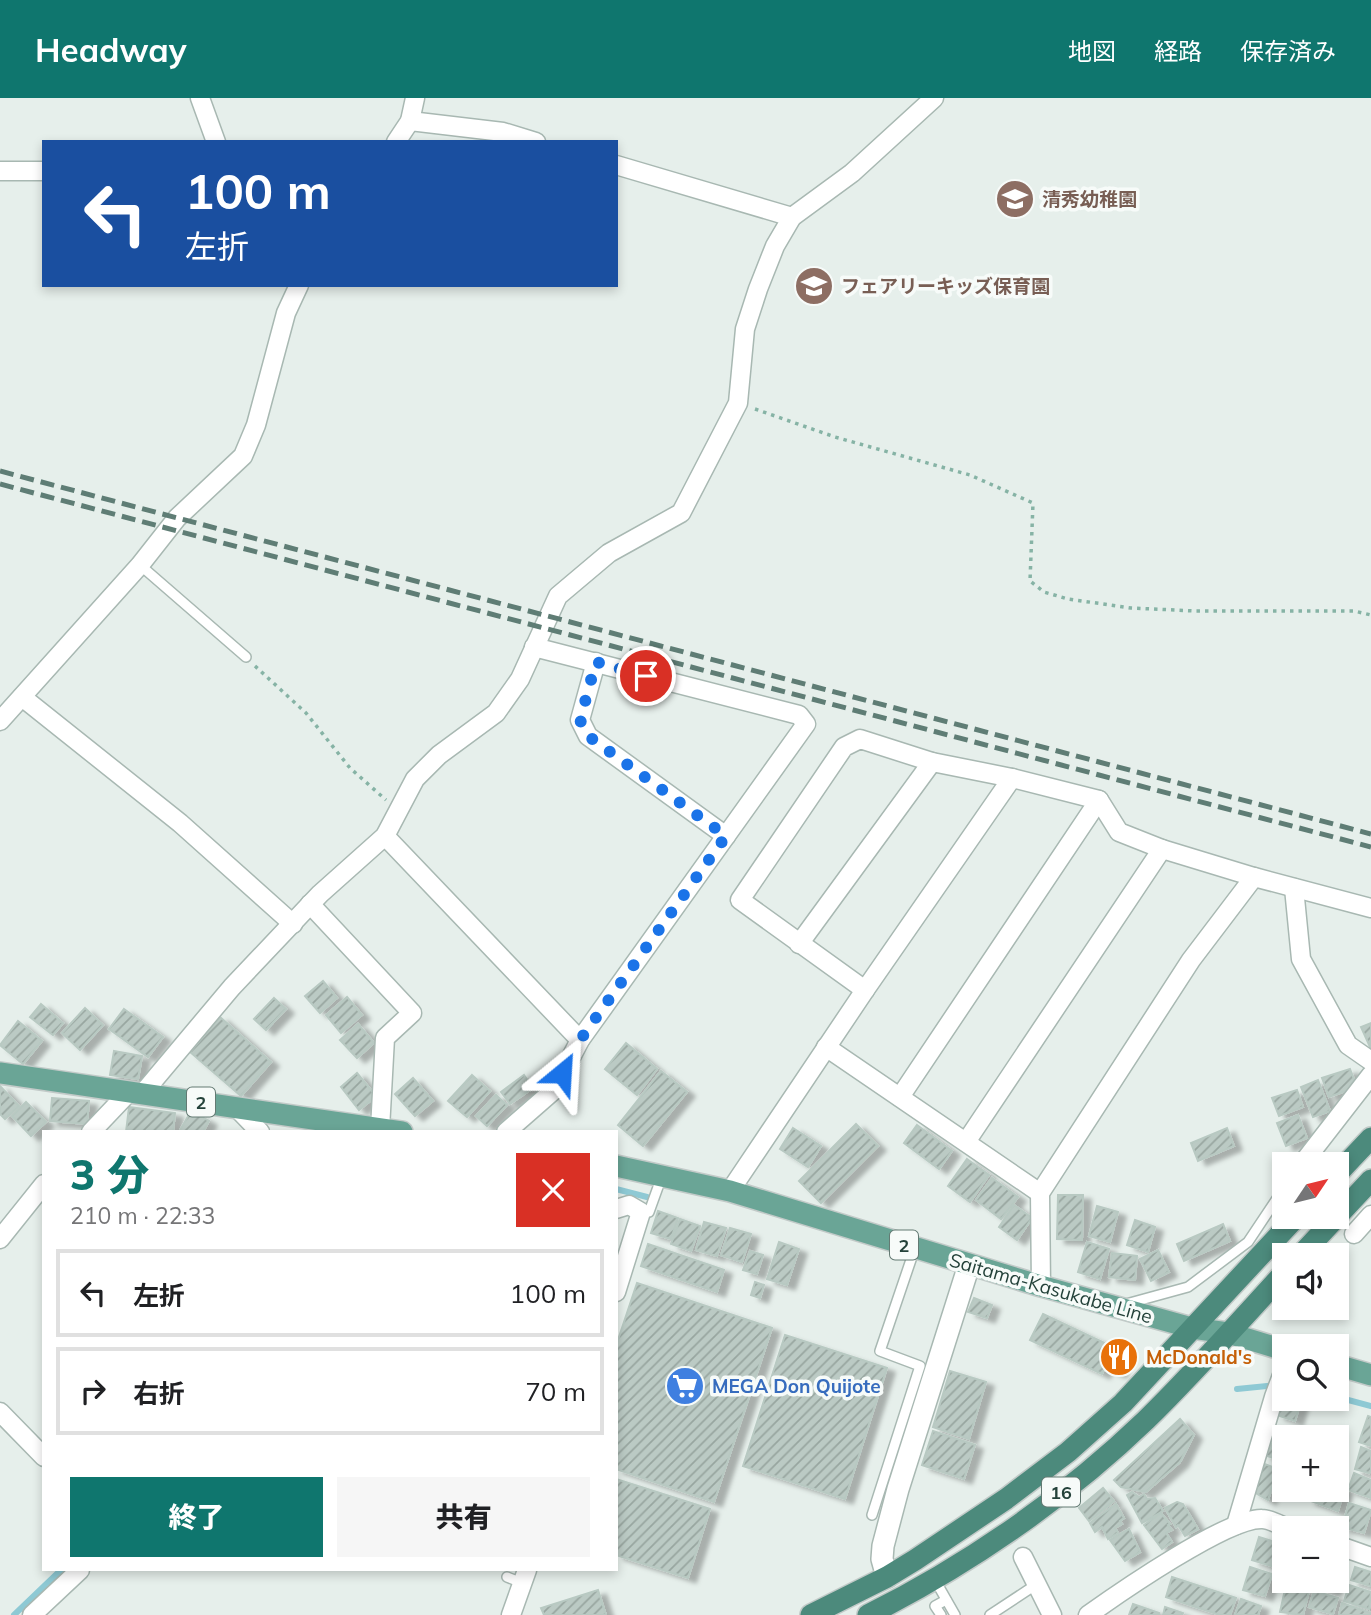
<!DOCTYPE html>
<html lang="ja">
<head>
<meta charset="utf-8">
<style>
  :root { --surface:#fff; --page:#f6f6f6; --text:#202124; --muted:#757577; --line:#e0e0e0; --accent:#0f766e }
  body { margin:0; font-family:Mulish,"Noto Sans JP",sans-serif; background:var(--page); color:var(--text); height:100vh; display:flex; flex-direction:column; font-size:26px; white-space:nowrap }
  * { box-sizing:border-box; margin:0 }
  p { font-size:23px; color:var(--muted) }
  .icon { flex:none; width:38px; height:38px; fill:none; stroke:currentColor; stroke-width:2; stroke-linecap:round; stroke-linejoin:round }
  .map { position:relative; flex:1; overflow:hidden }
  .panel { position:absolute; left:42px; top:1032px; width:576px; height:441px; display:flex; flex-direction:column; background:var(--surface); border-radius:0px; box-shadow:0 4px 10px #0003 }
  .panel>* { flex:none }
  .top-card { position:absolute; left:42px; top:42px; width:576px; height:147px; border-radius:0px; box-shadow:0 4px 10px #0003; background:#1a4fa0; color:#fff; overflow:hidden }
  .needle { width:46px; rotate:55deg }
  .controls { position:absolute; left:1272px; top:1054px; display:grid; gap:14px }
  .controls a { display:grid; place-items:center; width:77px; height:77px; border-radius:0px; background:var(--surface); box-shadow:0 4px 10px #0003; font-size:35px }
  .pin { position:absolute; display:grid; place-items:center; width:60px; height:60px; color:#fff; margin:-30px; border:4px solid #fff; border-radius:50%; box-shadow:0 2px 7px #0007 }
  .me { position:absolute; width:77px; margin:-38px; rotate:27deg; stroke-linejoin:round; filter:drop-shadow(0 0 5px #0008) }
  .turn { display:flex; align-items:center; gap:24px; height:147px; padding:0 28px; font-size:32px }
  .turn .icon { width:91px; height:91px; stroke-width:2.5 }
  .turn b { display:block; font-size:49px; line-height:60px }
  .round { display:grid; place-items:center; flex:none; width:74px; height:74px; border-radius:0px; background:var(--page) }
  .headline { display:flex; align-items:center; justify-content:space-between; height:119px; padding:0 28px }
  h1 { font-size:42px; font-weight:800; line-height:52px; color:var(--accent) }
  .cta { display:flex; gap:14px; margin-top:auto; padding:14px 28px }
  .cta a { flex:1; height:80px; border-radius:0px; background:var(--accent); color:#fff; font-size:28px; font-weight:800; line-height:80px; text-align:center }
  .cta a+a { background:var(--page); color:var(--text) }
  ul { padding:0; list-style:none }
  li { display:flex; align-items:center; gap:21px; height:88px; margin:0 14px 10px; padding:0 14px; border:4px solid var(--line); border-radius:0px }
  li div { flex:1 }
  li b { display:block; font-size:26px }
  li em { font-style:normal }
  header { display:flex; align-items:center; gap:42px; box-sizing:border-box; height:98px; padding:0 35px; background:var(--accent); color:#fff }
  header strong { font-size:33px }
  nav { display:flex; gap:38px; margin-inline-start:auto; font-size:24px }
  .map>svg:first-child { display:block }
  .lines { fill:none; stroke-linecap:round; stroke-linejoin:round }
  .stream { stroke:#8ec9d4; stroke-width:6 }
  .building { fill:url(#building-hatch); stroke:#b8c9c2; stroke-width:2; filter:url(#shadow) }
  .service-casing { stroke:#a8b8b2; stroke-width:12 }
  .minor-casing { stroke:#a8b8b2; stroke-width:21 }
  .tertiary-casing { stroke:#a8b8b2; stroke-width:24 }
  .primary-casing { stroke:#c2cac8; stroke-width:24 }
  .trunk-casing { stroke:#c2cac8; stroke-width:24 }
  .path { stroke:#86b3a5; stroke-width:3.5; stroke-dasharray:3.5 5; stroke-linecap:butt }
  .service { stroke:#fff; stroke-width:9 }
  .minor { stroke:#fff; stroke-width:18 }
  .tertiary { stroke:#fff; stroke-width:21 }
  .primary { stroke:#6aa596; stroke-width:21 }
  .trunk { stroke:#4c8a7c; stroke-width:21 }
  .rail { stroke:#5f7d75; stroke-width:5; stroke-dasharray:14 7; stroke-linecap:butt }
  .route { stroke:#1a73e8; stroke-width:12; stroke-dasharray:0 21.6 }
  .labels { text-anchor:middle; dominant-baseline:central; stroke-width:7; stroke-linejoin:round; paint-order:stroke }
  .shield { fill:#f7fbf9; stroke:#637a73; stroke-width:2 }
  .shield-label { font-size:18px; font-weight:bold; fill:#24423a }
  .education-label { font-size:19px; font-weight:bold; fill:#785e54; stroke:#f7fbf9; text-anchor:start }
  .street-label { font-size:19px; fill:#24423a; stroke:#f7fbf9 }
  .food-label { font-size:19px; font-weight:bold; fill:#c56008; stroke:#f7fbf9; text-anchor:start }
  .shop-label { font-size:19px; font-weight:bold; fill:#366cbe; stroke:#f7fbf9; text-anchor:start }
</style>
</head>
<body>
<header>
<strong>Headway</strong>
<nav><a>地図</a><a>経路</a><a>保存済み</a></nav>
</header>
<div class="map">
<svg width="1371" height="1517" viewBox="0 0 1371 1517">
  <defs>
    <pattern id="building-hatch" width="6" height="6" patternUnits="userSpaceOnUse" patternTransform="scale(1.75)"><rect width="6" height="6" fill="#bbcac4"/><path d="M-1 1l2-2M0 6l6-6M5 7l2-2" fill="none" stroke="#98a6a0"/></pattern>
    <filter id="shadow"><feDropShadow dx="8" dy="4.5" stdDeviation="2" flood-color="#0004"/></filter>
  </defs>
  <rect width="100%" height="100%" fill="#e6efeb"/>
  <g class="lines">
    <!-- stream -->
    <g class="stream">
      <polyline points="616,1091 647,1099"/>
      <polyline points="1237,1291 1277,1287"/>
      <polyline points="1337,1299 1371,1308"/>
      <polyline points="14,1517 61,1472"/>
    </g>
  </g>
  <!-- building -->
  <g class="building">
    <polygon points="323,883 337,900 320,915 305,898"/>
    <polygon points="347,899 362,917 341,935 326,917"/>
    <polygon points="274,900 286,911 266,932 254,921"/>
    <polygon points="41,906 63,925 53,937 30,919"/>
    <polygon points="85,910 103,927 80,952 62,935"/>
    <polygon points="124,911 163,939 148,959 109,931"/>
    <polygon points="220,919 271,964 241,998 190,954"/>
    <polygon points="18,923 42,943 23,966 0,947"/>
    <polygon points="1371,925 1371,949 1370,949 1361,929"/>
    <polygon points="358,926 374,945 357,960 340,942"/>
    <polygon points="626,945 657,971 637,997 605,971"/>
    <polygon points="114,953 142,958 138,981 110,977"/>
    <polygon points="1350,971 1357,989 1329,999 1322,980"/>
    <polygon points="661,973 687,994 643,1048 618,1027"/>
    <polygon points="357,975 376,998 359,1012 341,989"/>
    <polygon points="472,977 490,993 467,1019 448,1003"/>
    <polygon points="524,977 533,990 510,1006 501,994"/>
    <polygon points="413,980 433,1003 415,1018 395,996"/>
    <polygon points="1318,982 1330,1013 1313,1019 1301,989"/>
    <polygon points="0,988 19,1008 5,1021 0,1016"/>
    <polygon points="1297,992 1303,1009 1279,1018 1272,1000"/>
    <polygon points="496,997 507,1007 487,1028 476,1018"/>
    <polygon points="52,1000 89,1003 87,1026 50,1023"/>
    <polygon points="26,1004 46,1024 31,1038 12,1018"/>
    <polygon points="129,1009 175,1015 173,1034 126,1034"/>
    <polygon points="191,1013 209,1023 203,1034 179,1034"/>
    <polygon points="1298,1017 1307,1040 1286,1048 1277,1025"/>
    <polygon points="856,1026 878,1048 821,1105 799,1083"/>
    <polygon points="917,1027 952,1053 939,1071 904,1045"/>
    <polygon points="793,1030 821,1048 808,1069 780,1051"/>
    <polygon points="1227,1030 1234,1048 1198,1063 1191,1045"/>
    <polygon points="967,1061 989,1077 970,1104 948,1088"/>
    <polygon points="992,1080 1018,1099 1001,1121 976,1102"/>
    <polygon points="1058,1097 1083,1097 1082,1142 1057,1141"/>
    <polygon points="1014,1107 1032,1120 1017,1142 999,1129"/>
    <polygon points="1097,1108 1118,1114 1110,1144 1089,1138"/>
    <polygon points="658,1113 678,1120 671,1141 651,1135"/>
    <polygon points="680,1121 700,1128 691,1153 671,1146"/>
    <polygon points="1135,1122 1155,1129 1148,1154 1127,1147"/>
    <polygon points="704,1124 726,1130 717,1158 696,1152"/>
    <polygon points="1223,1126 1230,1143 1184,1163 1177,1146"/>
    <polygon points="730,1130 751,1136 742,1164 721,1157"/>
    <polygon points="779,1144 799,1151 787,1187 767,1181"/>
    <polygon points="1087,1144 1109,1151 1100,1181 1078,1174"/>
    <polygon points="648,1146 724,1172 717,1194 641,1168"/>
    <polygon points="1158,1152 1169,1174 1151,1183 1140,1161"/>
    <polygon points="750,1153 763,1157 757,1176 743,1172"/>
    <polygon points="1112,1155 1137,1158 1135,1182 1109,1179"/>
    <polygon points="755,1184 764,1187 760,1200 751,1197"/>
    <polygon points="637,1185 772,1230 714,1404 616,1371 616,1248"/>
    <polygon points="974,1200 992,1207 987,1220 968,1214"/>
    <polygon points="1043,1216 1115,1250 1102,1276 1030,1242"/>
    <polygon points="785,1237 887,1270 845,1401 743,1368"/>
    <polygon points="1114,1256 1124,1259 1119,1275 1110,1272"/>
    <polygon points="950,1273 986,1284 969,1341 933,1329"/>
    <polygon points="1283,1298 1284,1300 1302,1300 1295,1323 1277,1317"/>
    <polygon points="1368,1318 1371,1319 1371,1348 1359,1344"/>
    <polygon points="1180,1321 1194,1337 1180,1364 1146,1394 1121,1389 1114,1382"/>
    <polygon points="1273,1329 1290,1335 1288,1339 1284,1339 1284,1350 1280,1362 1264,1357 1267,1349 1270,1350 1273,1343 1269,1342"/>
    <polygon points="933,1333 975,1347 964,1381 922,1367"/>
    <polygon points="1361,1349 1371,1353 1371,1372 1369,1375 1355,1371"/>
    <polygon points="1262,1365 1278,1371 1268,1402 1252,1393"/>
    <polygon points="1354,1375 1371,1382 1371,1400 1348,1392"/>
    <polygon points="616,1381 710,1411 688,1480 616,1457"/>
    <polygon points="1337,1387 1345,1390 1338,1413 1308,1402 1312,1391 1337,1391"/>
    <polygon points="1103,1390 1114,1403 1089,1423 1079,1410"/>
    <polygon points="1132,1394 1139,1399 1144,1396 1147,1401 1155,1400 1163,1413 1142,1425 1127,1397"/>
    <polygon points="1177,1404 1183,1406 1198,1431 1185,1438 1178,1427 1176,1429 1165,1410"/>
    <polygon points="1349,1405 1371,1412 1364,1435 1342,1429"/>
    <polygon points="1116,1406 1124,1420 1120,1423 1122,1426 1115,1430 1118,1435 1108,1441 1102,1429 1095,1434 1090,1425"/>
    <polygon points="1161,1415 1170,1426 1168,1427 1172,1432 1166,1435 1172,1444 1162,1451 1144,1427"/>
    <polygon points="1129,1431 1140,1454 1125,1463 1110,1442"/>
    <polygon points="1259,1439 1281,1446 1275,1469 1252,1462"/>
    <polygon points="1250,1469 1272,1476 1265,1498 1243,1492"/>
    <polygon points="1355,1469 1371,1474 1371,1488 1351,1482"/>
    <polygon points="1172,1479 1236,1500 1230,1517 1220,1517 1166,1499"/>
    <polygon points="1318,1482 1336,1482 1332,1493 1316,1487"/>
    <polygon points="1286,1487 1309,1493 1303,1517 1280,1514"/>
    <polygon points="1349,1487 1371,1494 1369,1511 1344,1503"/>
    <polygon points="598,1492 606,1517 544,1517 541,1510"/>
    <polygon points="1314,1493 1338,1500 1333,1516 1309,1509"/>
    <polygon points="1241,1501 1261,1508 1258,1517 1235,1517"/>
    <polygon points="1342,1505 1371,1515 1371,1517 1339,1517"/>
    <polygon points="1133,1506 1159,1515 1159,1517 1129,1517"/>
    <polygon points="1165,1509 1183,1515 1182,1517 1163,1517"/>
  </g>
  <g class="lines">
    <defs>
      <g id="service">
        <polyline points="140,467 246,559"/>
        <polyline points="641,1114 649,1114 662,1078"/>
        <polyline points="1126,1206 1188,1189 1248,1144 1284,1090"/>
        <polyline points="872,1417 920,1268 880,1253 915,1150"/>
        <polyline points="507,1479 522,1485"/>
        <polyline points="935,1482 955,1517"/>
        <polyline points="941,1517 935,1508 946,1502"/>
        <polyline points="990,1517 1037,1486"/>
      </g>
      <g id="minor">
        <polyline points="200,0 216,44"/>
        <polyline points="410,23 503,34 536,44"/>
        <polyline points="396,44 410,23 415,0"/>
        <polyline points="616,67 792,119"/>
        <polyline points="0,73 44,73"/>
        <polyline points="596,564 580,622 588,638 726,738"/>
        <polyline points="22,599 180,725 293,826"/>
        <polyline points="0,623 140,467 177,420 243,358 256,327 286,215 299,187"/>
        <polyline points="385,738 580,942"/>
        <polyline points="1254,779 1371,810"/>
        <polyline points="1294,790 1301,861 1348,947 1371,963"/>
        <polyline points="310,806 412,915 385,940 380,1031"/>
        <polyline points="799,846 932,664"/>
        <polyline points="865,892 740,802 844,649 860,641 932,664 1012,680 1099,702 1119,734 1162,751 1254,779 1191,862 1040,1095 1041,1188"/>
        <polyline points="826,949 1040,1095"/>
        <polyline points="143,995 232,889 320,796 385,738 415,681 439,657 496,615 520,581 558,498 609,455 681,415 738,305 745,231 758,191 775,148 792,119 852,75 934,0"/>
        <polyline points="900,999 1099,702"/>
        <polyline points="236,1009 260,1034"/>
        <polyline points="91,1034 130,993"/>
        <polyline points="506,1034 554,992 580,942 806,626 799,617 534,549"/>
        <polyline points="966,1044 1162,751"/>
        <polyline points="1302,1066 1371,977"/>
        <polyline points="730,1093 865,892 1012,680"/>
        <polyline points="616,1111 629,1107 641,1114 616,1194"/>
        <polyline points="1354,1136 1371,1117"/>
        <polyline points="0,1141 44,1086"/>
        <polyline points="0,1314 44,1359"/>
        <polyline points="1236,1427 1274,1299 1284,1272"/>
        <polyline points="1337,1447 1371,1459"/>
        <polyline points="1023,1459 1052,1517"/>
        <polyline points="32,1517 80,1472"/>
        <polyline points="511,1517 527,1472"/>
        <path d="M 1088,1517 C 1119,1495 1227,1420 1262,1421 C 1270,1421 1280,1427 1287,1430"/>
      </g>
      <polyline id="tertiary" points="887,1479 882,1461 883,1448 898,1391 969,1167"/>
      <g id="primary">
        <polyline points="0,975 402,1034"/>
        <polyline points="616,1068 730,1093 1041,1188 1192,1230 1228,1235 1284,1252"/>
        <polyline points="1337,1267 1371,1277"/>
      </g>
      <g id="trunk">
        <polyline points="1337,1076 1371,1040"/>
        <polyline points="1301,1157 1371,1082"/>
        <polyline points="811,1517 887,1479 915,1462 1006,1401 1068,1354 1123,1305 1297,1118"/>
        <path d="M 868,1517 C 968,1467 1065,1400 1146,1322 C 1194,1275 1239,1224 1284,1175"/>
      </g>
    </defs>
    <!-- service casing -->
    <use href="#service" class="service-casing"/>
    <!-- minor casing -->
    <use href="#minor" class="minor-casing"/>
    <!-- tertiary casing -->
    <use href="#tertiary" class="tertiary-casing"/>
    <!-- primary casing -->
    <use href="#primary" class="primary-casing"/>
    <!-- trunk casing -->
    <use href="#trunk" class="trunk-casing"/>
    <!-- path -->
    <g class="path">
      <polyline points="755,311 835,339 970,377 1033,405 1030,483 1044,494 1068,501 1131,510 1196,513 1354,513 1371,517"/>
      <polyline points="255,568 306,615 350,670 386,702"/>
    </g>
    <!-- service -->
    <use href="#service" class="service"/>
    <!-- minor -->
    <use href="#minor" class="minor"/>
    <!-- tertiary -->
    <use href="#tertiary" class="tertiary"/>
    <!-- primary -->
    <use href="#primary" class="primary"/>
    <!-- trunk -->
    <use href="#trunk" class="trunk"/>
    <!-- rail -->
    <g class="rail">
      <polyline points="0,373 1371,736"/>
      <polyline points="0,386 1371,749"/>
    </g>
  </g>
  <g class="lines">
    <!-- route -->
    <polyline class="route" points="562,975 580,942 726,738 588,638 580,622 596,564 646,578"/>
  </g>
  <!-- icons -->
  <defs>
    <symbol id="school-disc" viewBox="-11 -11 22 22"><circle r="9.5" fill="#8d6e63" stroke="#f7fbf9"/><path d="M0-5L7-2L0 1L-7-2ZM-4 1L0 2.5L4 1V4Q0 6-4 4Z" fill="#fff"/></symbol>
    <symbol id="restaurant-disc" viewBox="-11 -11 22 22"><circle r="9.5" fill="#e8710a" stroke="#f7fbf9"/><path d="M-5-6h1v4h1v-4h1v4h1v-4h1v5L-1.5 .5V6h-2V.5L-5-1ZM5-6V6H3V1.5H1.5Q1.5-4 5-6Z" fill="#fff"/></symbol>
    <symbol id="supermarket-disc" viewBox="-11 -11 22 22"><circle r="9.5" fill="#3f7fe0" stroke="#f7fbf9"/><path d="M-6-5.5h2.5l.6 2H6L4.5 2H-2.5L-4.4-4H-6ZM-1.5 3.2a1.3 1.3 0 1 0 .1 0ZM3 3.2a1.3 1.3 0 1 0 .1 0Z" fill="#fff"/></symbol>
  </defs>
  <g fill-rule="evenodd">
    <use href="#school-disc" x="993" y="79" width="44" height="44"/>
    <use href="#school-disc" x="792" y="166" width="44" height="44"/>
    <use href="#restaurant-disc" x="1097" y="1237" width="44" height="44"/>
    <use href="#supermarket-disc" x="663" y="1266" width="44" height="44"/>
  </g>
  <g class="labels">
    <!-- shield labels -->
    <g class="shield">
      <rect x="187" y="989.5" width="28" height="29" rx="5"/>
      <rect x="890" y="1132.5" width="28" height="29" rx="5"/>
      <rect x="1042" y="1379.5" width="38" height="29" rx="5"/>
    </g>
    <g class="shield-label">
      <text x="201" y="1004">2</text>
      <text x="904" y="1147">2</text>
      <text x="1061" y="1394">16</text>
    </g>
    <!-- education labels -->
    <g class="education-label">
      <text x="1042" y="101">清秀幼稚園</text>
      <text x="841" y="188">フェアリーキッズ保育園</text>
    </g>
    <!-- street labels -->
    <g class="street-label">
      <text transform="translate(1051 1190) rotate(16)">Saitama-Kasukabe Line</text>
    </g>
    <!-- food labels -->
    <g class="food-label">
      <text x="1146" y="1259">McDonald's</text>
    </g>
    <!-- shop labels -->
    <g class="shop-label">
      <text x="712" y="1288">MEGA Don Quijote</text>
    </g>
  </g>
</svg>
<div class="controls">
<a><svg class="needle" viewBox="-14 -14 28 28"><path d="M0-13l5 13h-10z" fill="#e53935"/><path d="M0 13l5-13h-10z" fill="#757577"/></svg></a>
<a><svg class="icon" aria-label="sound" viewBox="0 0 24 24"><path d="M4 9h4l5-4v14l-5-4H4zM17 9q2 3 0 6"/></svg></a>
<a><svg class="icon" aria-label="search" viewBox="0 0 24 24"><circle cx="10" cy="10" r="6"/><path d="M15 15l6 6"/></svg></a>
<a>+</a>
<a>−</a>
</div>
<div class="pin" style="left:646px;top:578px;background:#d93025"><svg class="icon" aria-label="arrive" viewBox="0 0 24 24"><path d="M6 21V4h12l-3 4 3 4H6"/></svg></div>
<svg class="me" style="left:562px;top:975px" viewBox="-20 -20 40 40"><path d="M0-17L14 15 0 8-14 15z" fill="#1a73e8" stroke="#fff" stroke-width="4"/></svg>
<div class="top-card">
<div class="turn"><svg class="icon" aria-label="left" viewBox="0 0 24 24"><path d="M17 20v-9H6M10 6l-5 5 5 5"/></svg><div><b>100 m</b>左折</div></div>
</div>
<section class="panel">
<div class="headline"><div><h1>3 分</h1><p>210 m · 22:33</p></div><a class="round" style="background:#d93025;color:#fff"><svg class="icon" aria-label="close" viewBox="0 0 24 24"><path d="M6 6l12 12M18 6L6 18"/></svg></a></div>
<ul>
<li><svg class="icon" aria-label="left" viewBox="0 0 24 24"><path d="M17 20v-9H6M10 6l-5 5 5 5"/></svg><div><b>左折</b></div><em>100 m</em></li>
<li><svg class="icon" aria-label="right" viewBox="0 0 24 24"><path d="M7 20v-9h11M14 6l5 5-5 5"/></svg><div><b>右折</b></div><em>70 m</em></li>
</ul>
<div class="cta"><a>終了</a><a>共有</a></div>
</section>
</div>
</body>
</html>
